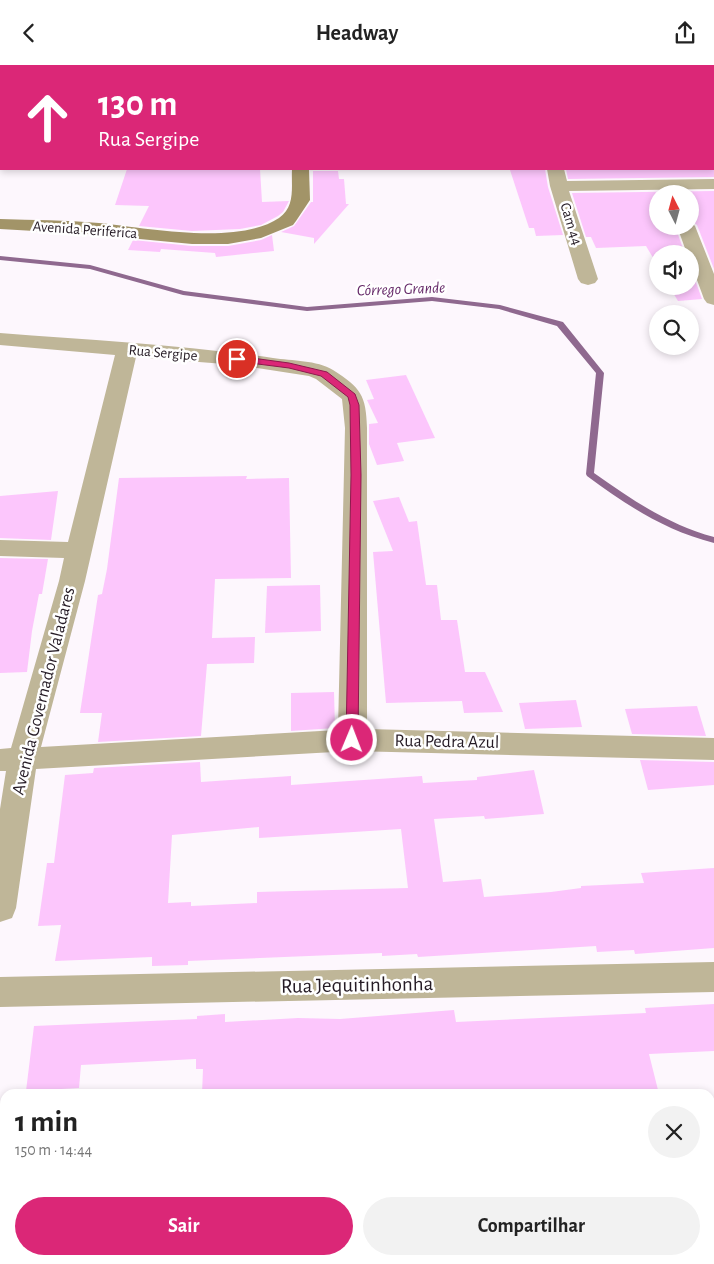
<!DOCTYPE html>
<html lang="pt">
<head>
<meta charset="utf-8">
<style>
  :root { --surface:#fff; --page:#f2f2f2; --text:#222; --muted:#767676; --accent:#db2777 }
  body { margin:0; font-family:"Alegreya Sans",sans-serif; background:var(--page); color:var(--text); height:100vh; display:flex; flex-direction:column; font-size:19px; white-space:nowrap }
  * { box-sizing:border-box; margin:0 }
  p { font-size:16px; color:var(--muted) }
  .icon { flex:none; width:28px; height:28px; fill:none; stroke:currentColor; stroke-width:2; stroke-linecap:round; stroke-linejoin:round }
  .map { position:relative; flex:1; overflow:hidden }
  .side { position:absolute; left:0px; top:1024px; width:715px; height:176px; display:flex; flex-direction:column; background:var(--surface); border-radius:15px 15px 0 0; box-shadow:0 2px 8px #0003 }
  .side>* { flex:none }
  .guide { position:absolute; left:0px; top:0px; width:715px; height:105px; box-shadow:0 2px 8px #0003; background:#db2777; color:#fff; overflow:hidden }
  .needle { width:32px; rotate:354deg }
  .fabs { position:absolute; left:649px; top:120px; display:grid; gap:10px }
  .fabs a { display:grid; place-items:center; width:50px; height:50px; border-radius:50%; background:var(--surface); box-shadow:0 2px 8px #0003; font-size:25px }
  .pin { position:absolute; display:grid; place-items:center; width:42px; height:42px; color:#fff; margin:-21px; border:2px solid #fff; border-radius:50%; box-shadow:0 1px 5px #0007 }
  .me { position:absolute; width:55px; margin:-28px; rotate:1deg; stroke-linejoin:round; filter:drop-shadow(0 0 4px #0008) }
  .turn { display:flex; align-items:center; gap:18px; height:105px; padding:0 15px; font-size:22px }
  .turn .icon { width:65px; height:65px; stroke-width:2.5 }
  .turn b { display:block; font-size:35px; line-height:42px }
  .round { display:grid; place-items:center; flex:none; width:52px; height:52px; border-radius:26px; background:var(--page) }
  .headline { display:flex; align-items:center; justify-content:space-between; height:85px; padding:0 15px }
  h1 { font-size:30px; font-weight:700; line-height:38px }
  .cta { display:flex; gap:10px; margin-top:auto; padding:10px 15px }
  .cta a { flex:1; height:58px; border-radius:30px; background:var(--accent); color:#fff; font-size:20px; font-weight:700; line-height:58px; text-align:center }
  .cta a+a { background:var(--page); color:var(--text) }
  header { display:flex; justify-content:space-between; align-items:center; height:65px; padding:0 15px; background:var(--surface); font-size:22px; font-weight:700 }
  .map>svg:first-child { display:block }
  .lines { fill:none; stroke-linecap:round; stroke-linejoin:round }
  .stream { fill:#8f698f; fill-rule:evenodd }
  .building { fill:#fcc6fc; fill-rule:evenodd }
  .street { fill:#bfb698; fill-rule:evenodd }
  .secondary { fill:#a29468; fill-rule:evenodd }
  .route { fill:#db2777; stroke:#8e194d }
  .labels { text-anchor:middle; dominant-baseline:central; stroke-width:5; stroke-linejoin:round; paint-order:stroke }
  .far-street-label { font-size:15px; fill:#251b25; stroke:#fff }
  .far-water-label { font-size:16px; font-style:italic; fill:#652868; stroke:#fff }
  .street-label { font-size:18px; fill:#251b25; stroke:#fff }
  .near-street-label { font-size:21px; fill:#251b25; stroke:#fff }
</style>
</head>
<body>
<header><svg class="icon" aria-label="back" viewBox="0 0 24 24"><path d="M15 5l-7 7 7 7"/></svg>Headway<svg class="icon" aria-label="share" viewBox="0 0 24 24"><path d="M12 15V3M7 8l5-5 5 5M5 13v7h14v-7"/></svg></header>
<div class="map">
<svg width="714" height="1199" viewBox="0 0 714 1199">
  <rect width="100%" height="100%" fill="#fdf7fd"/>
  <g class="lines">
    <!-- stream -->
    <path class="stream" d="M 0,191 L 90,200 L 184,226 L 307,242 L 432,232 L 500,240 L 563,257 L 604,308 L 594,408 C 632,435 669,460 714,472 L 714,478 C 664,465 628,441 587,411 L 586,409 L 596,308 L 557,261 L 499,244 L 432,236 L 307,246 L 183,230 L 90,204 L 0,195 Z"/>
  </g>
  <!-- building -->
  <g class="building">
    <polygon points="127,104 260,104 262,137 289,136 283,147 278,151 261,160 240,164 192,166 139,161 149,141 115,140"/>
    <polygon points="539,104 545,104 548,122 563,170 536,171 534,163 529,163 510,105"/>
    <polygon points="566,104 714,104 714,112 568,114"/>
    <polygon points="313,106 338,106 339,114 344,114 346,139 349,139 314,179 314,173 281,167 294,161 311,137 313,137"/>
    <polygon points="714,126 714,204 697,160 690,154 690,129 658,129 658,161 675,161 685,189 658,189 658,201 646,181 596,183 591,172 586,172 572,128"/>
    <polygon points="272,170 274,186 216,192 215,188 161,184 160,187 128,185 133,175 192,181 228,181 261,175"/>
    <polygon points="690,201 702,234 678,236 669,221 690,221"/>
    <polygon points="406,310 435,373 397,378 404,396 377,400 369,379 369,359 378,358 367,335 374,334 366,315"/>
    <polygon points="247,411 246,414 289,413 291,513 215,514 212,573 255,572 254,598 207,599 201,671 98,677 102,648 80,648 98,530 102,529 107,504 119,413"/>
    <polygon points="58,426 51,475 0,473 0,431"/>
    <polygon points="399,432 409,457 417,456 426,520 437,520 441,555 457,555 465,607 485,607 503,647 464,648 462,636 386,638 373,487 393,486 373,436"/>
    <polygon points="0,493 48,494 42,529 39,529 32,566 27,607 0,608"/>
    <polygon points="320,520 321,566 265,568 267,521"/>
    <polygon points="334,627 335,663 291,666 291,628"/>
    <polygon points="576,635 582,662 525,664 519,638"/>
    <polygon points="697,641 706,671 632,669 625,644"/>
    <polygon points="640,695 714,697 714,720 648,725"/>
    <path d="M 200,697 L 201,717 L 291,711 L 291,720 L 422,711 L 423,718 L 477,715 L 477,712 L 534,705 L 544,749 L 485,754 L 484,751 L 434,754 L 443,817 L 481,814 L 484,832 L 551,827 L 581,823 L 581,821 L 644,818 L 641,808 L 714,803 L 714,883 L 635,889 L 634,885 L 597,887 L 596,881 L 418,892 L 417,889 L 382,891 L 382,888 L 188,896 L 188,900 L 152,901 L 152,892 L 55,896 L 61,860 L 38,861 L 47,798 L 54,798 L 65,710 L 93,708 L 94,703 ZM 259,762 L 259,773 L 401,764 L 408,823 L 257,827 L 257,838 L 191,841 L 191,837 L 168,838 L 172,770 Z"/>
    <polygon points="714,939 714,986 649,989 659,1029 202,1029 203,1004 196,1004 196,994 81,1000 79,1023 26,1026 34,961 197,954 197,951 225,949 225,957 298,953 340,954 454,945 456,957 646,948 645,943"/>
  </g>
  <g class="lines">
    <!-- street -->
    <g class="street">
      <polygon points="3,0 19,0 19,1 4,1"/>
      <polygon points="522,0 538,0 538,1 523,1"/>
      <polygon points="625,0 641,0 642,1 626,1"/>
      <polygon points="1,17 1,28 0,29 0,18"/>
      <rect x="0" y="43" width="1" height="10"/>
      <rect x="0" y="89" width="1" height="10"/>
      <polygon points="547,104 564,104 567,116 714,114 714,124 569,126 598,214 595,218 588,220 581,218 578,214 550,121"/>
      <polygon points="690,156 695,161 714,209 714,240 707,238 704,234 690,196 690,189 687,189 677,161 690,161"/>
      <path d="M 0,268 C 91,275 183,280 273,293 C 292,296 317,295 333,305 C 361,323 366,330 367,363 L 367,664 L 714,673 L 714,695 L 352,686 L 36,704 L 16,843 L 12,853 L 0,857 L 0,744 L 6,706 L 0,706 L 0,684 L 11,683 L 59,516 L 64,493 L 0,491 L 0,475 L 68,477 L 115,290 L 0,280 ZM 136,292 L 237,300 L 309,311 L 316,314 L 342,334 L 345,363 L 338,665 L 41,682 L 85,516 Z"/>
      <polygon points="714,897 714,927 0,942 0,912"/>
    </g>
    <!-- secondary -->
    <g class="secondary">
      <polygon points="229,0 246,0 247,1 230,1"/>
      <path d="M 292,104 L 309,104 L 310,135 L 296,156 L 293,160 L 261,173 L 228,179 L 192,179 L 87,169 L 0,164 L 0,154 C 33,155 66,155 99,158 C 148,163 237,181 279,153 C 296,141 291,121 292,104 Z"/>
    </g>
  </g>
  <!-- route -->
  <polygon class="route" points="237,291 289,298 327,307 355,329 359,340 361,410 358,675 352,680 346,675 351,410 350,340 348,332 321,311 289,303 234,296 233,294"/>
  <g class="labels">
    <!-- far-street labels -->
    <g class="far-street-label">
      <text transform="translate(571 159) rotate(73)">Cam 44</text>
      <text transform="translate(85 165) rotate(4)">Avenida Periferica</text>
      <text transform="translate(163 288) rotate(5)">Rua Sergipe</text>
    </g>
    <!-- far-water labels -->
    <g class="far-water-label">
      <text transform="translate(401 224) rotate(-2)">Córrego Grande</text>
    </g>
    <!-- street labels -->
    <g class="street-label">
      <text transform="translate(44 626) rotate(-76)">Avenida Governador Valadares</text>
      <text transform="translate(447 677) rotate(1)">Rua Pedra Azul</text>
    </g>
    <!-- near-street labels -->
    <g class="near-street-label">
      <text transform="translate(357 920) rotate(-1)">Rua Jequitinhonha</text>
    </g>
  </g>
</svg>
<div class="fabs">
<a><svg class="needle" viewBox="-14 -14 28 28"><path d="M0-13l5 13h-10z" fill="#e53935"/><path d="M0 13l5-13h-10z" fill="#767676"/></svg></a>
<a><svg class="icon" aria-label="sound" viewBox="0 0 24 24"><path d="M4 9h4l5-4v14l-5-4H4zM17 9q2 3 0 6"/></svg></a>
<a><svg class="icon" aria-label="search" viewBox="0 0 24 24"><circle cx="10" cy="10" r="6"/><path d="M15 15l6 6"/></svg></a>
</div>
<div class="pin" style="left:237px;top:294px;background:#d93025"><svg class="icon" aria-label="arrive" viewBox="0 0 24 24"><path d="M6 21V4h12l-3 4 3 4H6"/></svg></div>
<svg class="me" style="left:352px;top:675px" viewBox="-20 -20 40 40"><circle r="17" fill="#db2777" stroke="#fff" stroke-width="3"/><path d="M0-11L8 9 0 5-8 9z" fill="#fff"/></svg>
<div class="guide">
<div class="turn"><svg class="icon" aria-label="ahead" viewBox="0 0 24 24"><path d="M12 20V5M6 11l6-6 6 6"/></svg><div><b>130 m</b>Rua Sergipe</div></div>
</div>
<section class="side">
<div class="headline"><div><h1>1 min</h1><p>150 m · 14:44</p></div><a class="round"><svg class="icon" aria-label="close" viewBox="0 0 24 24"><path d="M6 6l12 12M18 6L6 18"/></svg></a></div>
<div class="cta"><a>Sair</a><a>Compartilhar</a></div>
</section>
</div>
</body>
</html>
